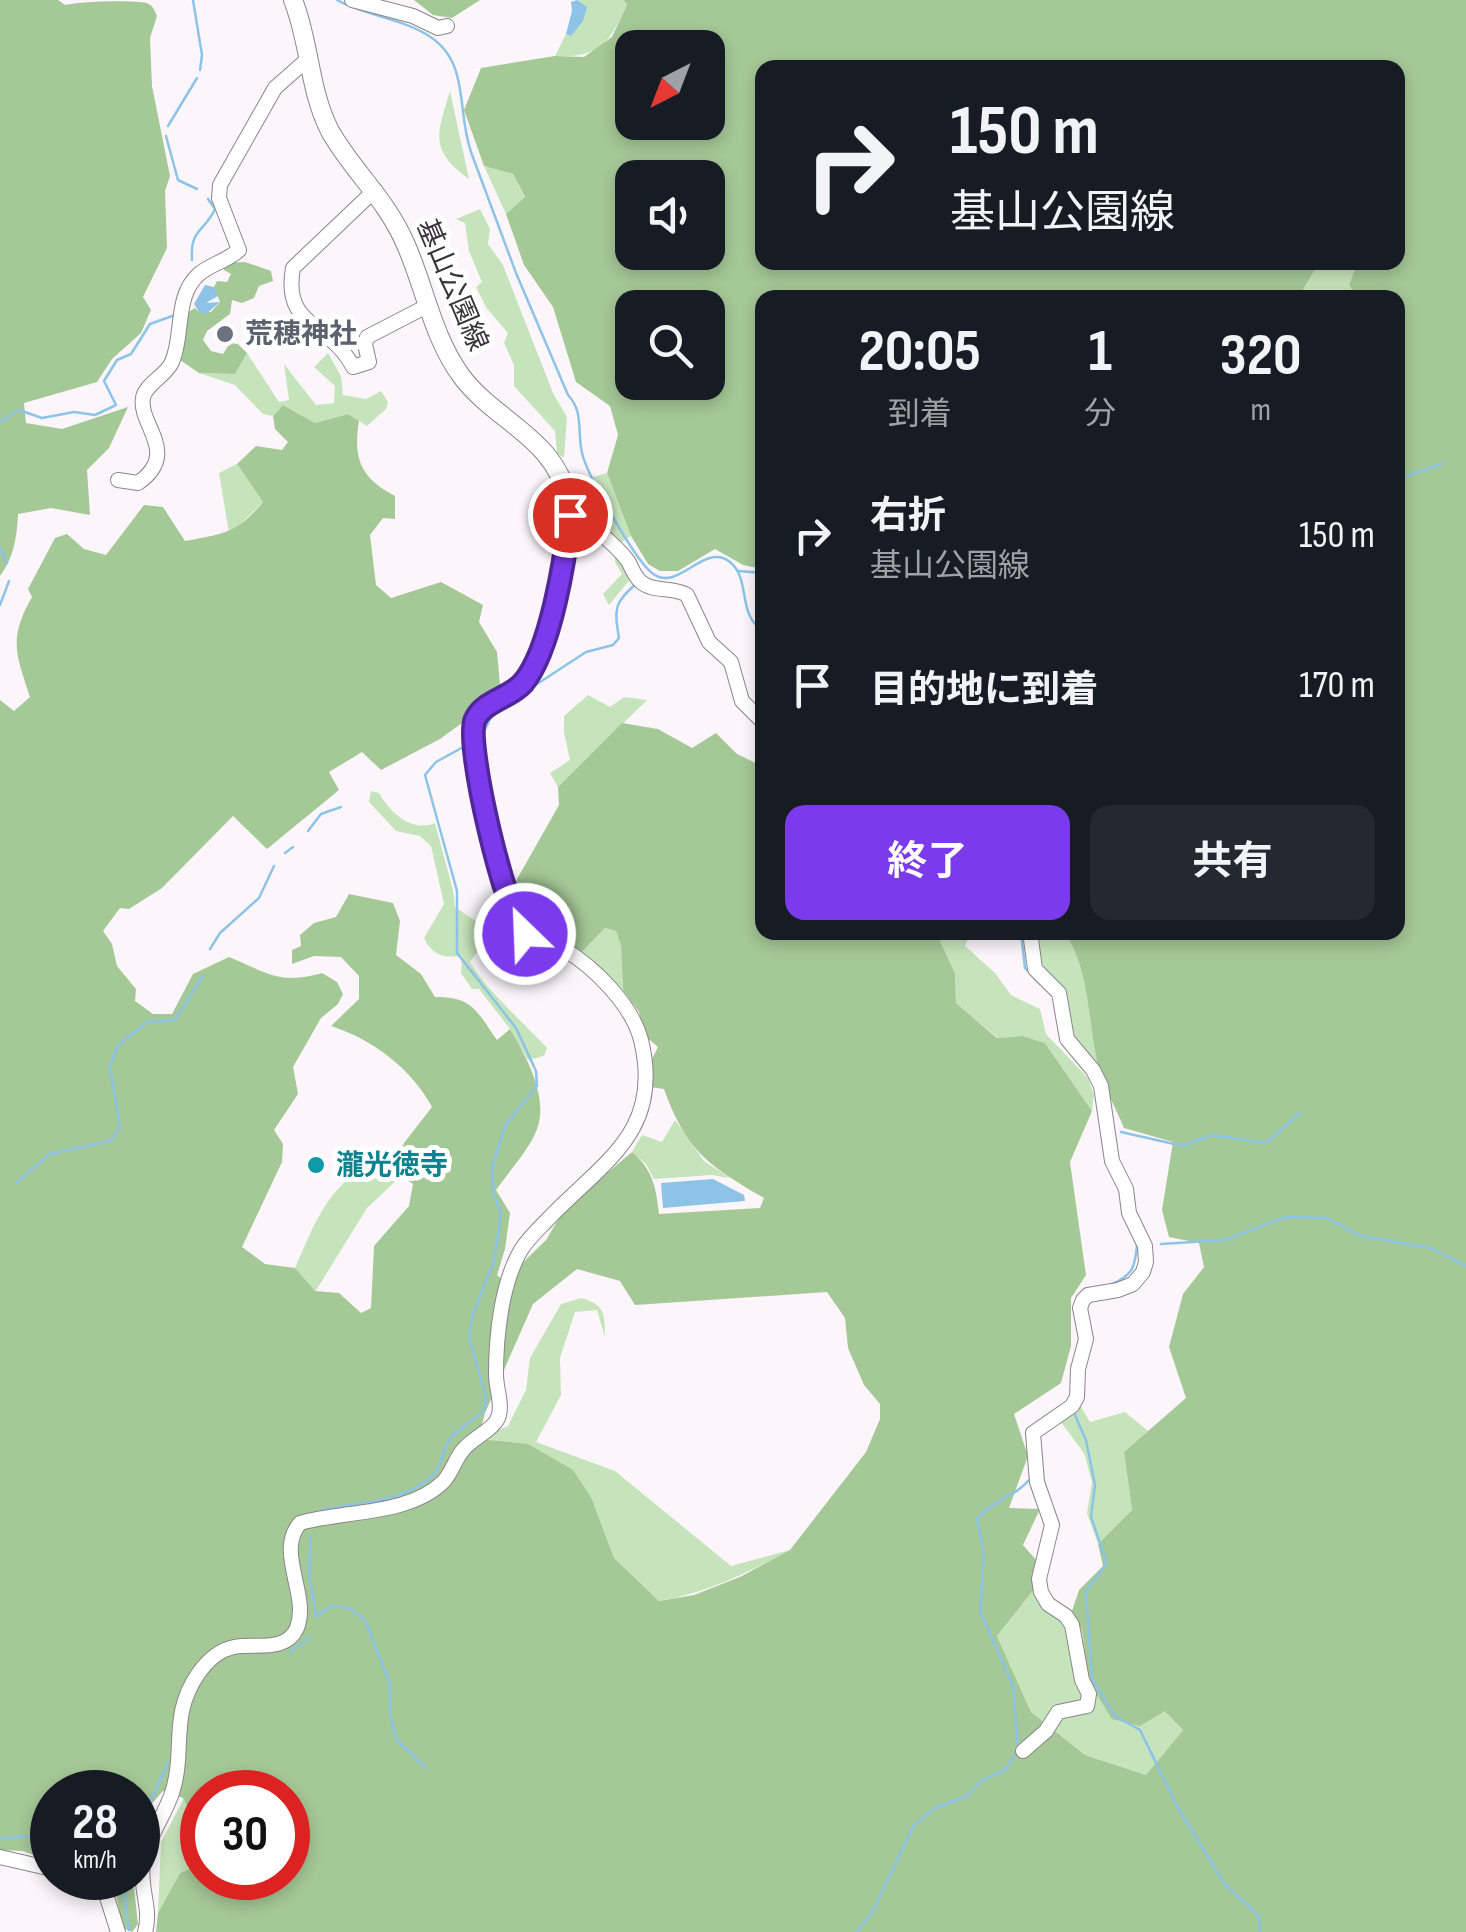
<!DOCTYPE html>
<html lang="ja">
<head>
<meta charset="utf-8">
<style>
  :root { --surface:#171b24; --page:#242831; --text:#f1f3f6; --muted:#9ea1a6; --accent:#7c3aed }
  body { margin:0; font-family:"Sofia Sans Condensed","Noto Sans JP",sans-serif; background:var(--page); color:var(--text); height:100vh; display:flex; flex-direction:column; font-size:38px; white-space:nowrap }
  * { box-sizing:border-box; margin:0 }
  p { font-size:32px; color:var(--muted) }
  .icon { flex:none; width:55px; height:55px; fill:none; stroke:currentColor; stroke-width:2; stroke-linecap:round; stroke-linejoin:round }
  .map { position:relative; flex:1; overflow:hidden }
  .drawer { position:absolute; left:755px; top:290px; width:650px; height:650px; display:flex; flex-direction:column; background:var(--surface); border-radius:20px; box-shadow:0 5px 15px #0003 }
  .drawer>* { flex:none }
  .hud { position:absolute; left:755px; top:60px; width:650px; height:210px; border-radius:20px; box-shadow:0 5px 15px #0003; background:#171b24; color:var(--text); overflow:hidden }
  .needle { width:65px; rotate:222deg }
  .buttons { position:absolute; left:615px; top:30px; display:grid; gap:20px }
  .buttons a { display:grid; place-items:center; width:110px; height:110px; border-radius:20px; background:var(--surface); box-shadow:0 5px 15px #0003; font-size:50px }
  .speed { position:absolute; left:30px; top:1770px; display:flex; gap:20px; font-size:50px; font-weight:700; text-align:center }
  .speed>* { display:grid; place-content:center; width:130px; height:130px; border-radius:50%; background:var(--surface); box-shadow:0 5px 15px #0003; line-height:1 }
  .speed small { font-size:25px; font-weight:400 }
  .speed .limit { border:15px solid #d22; background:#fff; color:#111 }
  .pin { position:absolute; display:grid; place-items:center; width:85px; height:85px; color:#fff; margin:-42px; border:5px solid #fff; border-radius:50%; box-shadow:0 2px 10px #0007 }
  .me { position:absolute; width:110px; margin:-55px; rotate:336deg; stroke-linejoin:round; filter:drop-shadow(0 0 8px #0008) }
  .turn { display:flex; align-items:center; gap:35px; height:210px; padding:0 30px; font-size:45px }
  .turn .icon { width:130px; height:130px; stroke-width:2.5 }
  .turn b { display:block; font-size:70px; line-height:85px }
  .eta { display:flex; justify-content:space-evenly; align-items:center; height:170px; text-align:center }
  .eta b { font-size:60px; font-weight:700; line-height:70px }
  .action { display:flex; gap:20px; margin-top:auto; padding:20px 30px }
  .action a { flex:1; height:115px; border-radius:20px; background:var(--accent); color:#fff; font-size:40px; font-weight:700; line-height:115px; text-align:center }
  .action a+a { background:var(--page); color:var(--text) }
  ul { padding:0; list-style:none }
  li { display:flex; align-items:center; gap:30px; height:150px; padding:0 30px }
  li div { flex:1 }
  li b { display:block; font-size:38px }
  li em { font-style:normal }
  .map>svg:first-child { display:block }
  .green { fill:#c6e4bb }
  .forest { fill:#a5c897; fill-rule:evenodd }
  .water { fill:#8cc3e7 }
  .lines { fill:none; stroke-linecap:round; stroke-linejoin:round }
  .stream { stroke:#8cc3e7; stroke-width:2.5 }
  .minor-casing { stroke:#8a8589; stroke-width:16 }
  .major-casing { stroke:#8a8589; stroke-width:20 }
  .minor { stroke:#fff; stroke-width:14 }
  .major { stroke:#fff; stroke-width:18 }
  .route-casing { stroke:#51269a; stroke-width:25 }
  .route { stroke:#7c3aed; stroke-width:18 }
  .worship-dot { fill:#6b7280; stroke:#fff; stroke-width:4 }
  .culture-dot { fill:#0f9aa8; stroke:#fff; stroke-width:4 }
  .labels { text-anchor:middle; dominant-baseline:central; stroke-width:10; stroke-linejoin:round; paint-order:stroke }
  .street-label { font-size:28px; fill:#383638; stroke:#fff }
  .worship-label { font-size:28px; font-weight:bold; fill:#5b616d; stroke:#fff; text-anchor:start }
  .culture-label { font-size:28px; font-weight:bold; fill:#0d838f; stroke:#fff; text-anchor:start }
</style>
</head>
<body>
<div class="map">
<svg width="1466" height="1932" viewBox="0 0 1466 1932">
  <rect width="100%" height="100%" fill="#fcf6fb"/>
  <!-- green -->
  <g class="green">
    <path d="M 577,0 L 624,0 L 627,5 C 609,43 600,58 555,56 L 566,34 L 571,35 L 586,7 Z"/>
    <path d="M 450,91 L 469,179 C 429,150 437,134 450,91 Z"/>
    <polygon points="484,166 513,174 525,198 506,214"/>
    <polygon points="480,209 490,229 488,244 503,265 553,393 567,417 564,458 557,453 555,431 514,386 514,365 504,343 508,333 486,307 476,287 482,282 469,251 465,223 456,219"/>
    <polygon points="1314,263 1357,263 1349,285 1357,297 1298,298 1314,271"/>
    <polygon points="247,353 279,402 289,400 284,364 316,405 334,403 335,386 314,367 328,353 341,376 343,395 366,399 381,391 388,402 386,409 367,426 348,414 315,423 283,405 273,416 263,414 235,385 199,373 235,374"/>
    <polygon points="618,435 607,473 631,536 620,543 585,515 575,482 607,473"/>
    <polygon points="237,464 263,502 230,534 185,541 229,533 219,473"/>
    <polygon points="615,554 632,577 609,605 603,594 622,574 615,562"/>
    <polygon points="588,695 610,707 624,697 647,700 558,787 550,773 570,760 564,732 564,716"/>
    <path d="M 371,791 L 379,793 C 390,812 411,833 435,823 L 453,890 L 455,907 L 492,932 L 470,962 C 487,991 523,1022 547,1048 L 544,1056 L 528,1060 L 510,1029 L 479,989 L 472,989 L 461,973 L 462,956 C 443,958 433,956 424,938 L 444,904 L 431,846 L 420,836 L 396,831 L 369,802 Z"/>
    <polygon points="605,928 616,931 621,946 623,990 582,952"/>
    <polygon points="943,933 970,933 965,946 995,973 1011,995 1040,1009 1046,1034 1088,1078 1094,1095 1092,1111 1045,1043 1023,1036 998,1038 956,1003 955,973 940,941"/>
    <path d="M 1038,933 L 1065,933 C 1091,973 1093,1024 1100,1070 L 1070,1034 L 1066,994 L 1040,966 Z"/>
    <polygon points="675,1120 704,1161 730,1178 712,1175 654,1179 646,1164 632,1152 642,1135 662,1142"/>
    <path d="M 404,1143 L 401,1176 L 367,1208 L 315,1292 L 295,1268 C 311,1232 324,1194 359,1171 C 377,1158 388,1164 404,1143 Z"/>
    <path d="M 581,1298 C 605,1305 605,1314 605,1337 L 597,1310 L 575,1312 L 560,1358 L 561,1395 L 536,1442 L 615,1471 L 731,1566 L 790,1550 C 747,1573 707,1593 659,1601 L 614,1558 L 592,1499 L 478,1439 L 508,1426 L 526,1390 L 530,1358 L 561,1304 Z"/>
    <polygon points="1080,1405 1090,1422 1125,1412 1148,1431 1124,1452 1132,1510 1098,1544 1087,1513 1092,1482 1084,1453 1060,1421"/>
    <polygon points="1035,1588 1044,1605 1082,1629 1089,1682 1165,1710 1183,1730 1146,1775 1085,1755 1031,1712 997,1636"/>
    <polygon points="184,1798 199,1826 190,1870 180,1873 158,1913 161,1842"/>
  </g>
  <!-- forest -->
  <g class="forest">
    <path d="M 0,0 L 58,0 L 65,5 C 82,1 133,0 147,3 C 153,6 154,9 157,16 L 150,38 L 152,86 L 170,176 L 165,191 L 167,248 L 143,297 L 151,310 L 141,333 L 112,359 L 97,382 L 24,403 L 26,423 L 62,429 L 128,407 L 109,448 L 87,470 L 90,515 L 51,508 L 18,514 C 17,536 14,558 0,576 Z"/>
    <polygon points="414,0 480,0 452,18 433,15"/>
    <path d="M 624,0 L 1466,0 L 1466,1932 L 156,1932 L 158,1913 L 180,1873 L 190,1869 L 199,1826 L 183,1798 L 163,1791 L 138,1819 L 138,1792 L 52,1792 L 52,1861 L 22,1851 L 0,1850 L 0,700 L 14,711 L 30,697 C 16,654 8,639 32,597 L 28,589 L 55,538 L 67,534 L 84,549 L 106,555 L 144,505 L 163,507 L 185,541 C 224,534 237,533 263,502 L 237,464 L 256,446 L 282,450 L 288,442 L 275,429 L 273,416 L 283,405 L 315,423 L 348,414 L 359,421 C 353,458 360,478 395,496 L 395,519 L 383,518 L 370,535 L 376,585 L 391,598 L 441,582 L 483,605 L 479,622 L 497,652 L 500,685 L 474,703 L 462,723 L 440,739 L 381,770 L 362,752 L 329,772 L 339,790 L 267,849 L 233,816 L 162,888 L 129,909 L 120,908 L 103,931 L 112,944 L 117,966 L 136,989 L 135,1001 L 153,1014 L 172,1014 L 193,974 L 229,957 C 268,973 279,985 322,973 L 337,982 L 343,994 L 338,1004 L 321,1018 L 293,1067 L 298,1094 L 274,1130 L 283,1144 L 282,1162 L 242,1247 L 265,1264 L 295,1268 L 315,1291 L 339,1293 L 361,1313 L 371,1308 L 374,1246 L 409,1206 L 413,1184 L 401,1176 L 404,1143 L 432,1107 C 412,1069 372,1039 331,1026 L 359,999 L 359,976 L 341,957 L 314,956 L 292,964 L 292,950 L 301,946 L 300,935 L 314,923 L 336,917 L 349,894 L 393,903 L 400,921 L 396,955 L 421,974 L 435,997 C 474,997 477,1012 497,1040 L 510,1029 C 526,1056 549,1097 537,1129 C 531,1147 508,1173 496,1190 L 510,1213 L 505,1249 L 497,1275 L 504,1281 L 546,1240 L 564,1210 L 632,1152 C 653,1170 656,1187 659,1214 L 760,1208 L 764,1198 C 709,1166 686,1151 664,1089 L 650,1087 L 649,1065 L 658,1047 L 645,1036 L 639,1012 L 623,990 L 621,946 L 616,931 L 605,928 L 582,952 C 546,927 529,932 512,888 L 559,805 L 558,787 L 622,723 L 658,729 L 692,748 L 716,733 L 737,754 L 762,766 L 762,932 L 943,933 L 940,941 L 955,973 L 956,1003 L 997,1038 L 1023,1036 L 1045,1043 L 1092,1111 L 1070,1162 L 1086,1275 L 1071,1298 L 1071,1346 L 1061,1383 L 1014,1414 L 1028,1456 L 1009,1508 L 1040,1509 L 1023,1545 L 1037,1561 L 1035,1588 L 997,1636 L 1031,1712 L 1085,1755 L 1146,1775 L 1183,1730 L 1165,1711 L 1140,1726 L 1112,1719 L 1089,1682 L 1082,1629 L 1071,1614 L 1079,1590 L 1103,1566 L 1098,1544 L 1132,1510 L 1124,1452 L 1186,1398 L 1169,1347 L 1183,1294 L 1204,1267 L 1199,1243 L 1169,1237 L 1162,1210 L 1173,1142 L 1124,1128 C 1116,1109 1105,1089 1099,1069 C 1087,1022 1092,975 1065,933 L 1398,932 L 1398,298 L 1357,297 L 1349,285 L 1357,263 L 1398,262 L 1398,68 L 762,68 L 762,262 L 1314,262 L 1314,271 L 1298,298 L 762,298 L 762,569 L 743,565 L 715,549 L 678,571 L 660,571 L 648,564 L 631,536 L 607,473 L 618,435 L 610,406 L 576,382 L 553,307 L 524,265 L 506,214 L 525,197 L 513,174 L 484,166 L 464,110 L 481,68 L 555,56 L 584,57 L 612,37 L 627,5 ZM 632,48 L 708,48 L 708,122 L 632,122 ZM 632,178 L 708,178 L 708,252 L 632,252 ZM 632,308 L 708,308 L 708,382 L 632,382 ZM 577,1269 L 620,1281 L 635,1305 L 827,1292 L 845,1318 L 848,1348 L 864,1385 L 880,1404 L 880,1419 L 866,1452 L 790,1550 L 740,1577 L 694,1595 L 659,1601 L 614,1558 L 592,1499 L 573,1470 L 528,1444 L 478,1439 L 485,1413 L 533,1304 ZM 202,1792 L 288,1792 L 288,1878 L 202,1878 Z"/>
    <polygon points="245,262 271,271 273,281 259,286 254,298 242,303 232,300 230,314 207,331 203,340 211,351 223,354 230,343 238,344 247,353 235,374 199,373 177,358 182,316 195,308 199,312 211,312 220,302 214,287 217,281 227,282 231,274 224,270 224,263"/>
    <polygon points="99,1878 122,1878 134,1888 138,1924 132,1932 123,1928 116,1894"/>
  </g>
  <!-- water -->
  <g class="water">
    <polygon points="577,0 587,7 583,21 571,36 566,34 572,11 571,2"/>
    <polygon points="205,285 214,287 218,296 206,303 220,302 206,314 199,312 194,304"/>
    <polygon points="713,1179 744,1195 745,1201 663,1208 661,1183"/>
  </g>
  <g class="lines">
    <!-- stream -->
    <g class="stream">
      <polyline points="193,0 202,55 200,70"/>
      <path d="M 337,0 C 378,23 443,19 457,75 C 464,101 462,126 471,152 L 516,273 L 568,395 C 584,412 577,431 582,453 C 587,475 635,560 652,573 C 678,594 704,541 730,562 C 751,579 737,614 762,630"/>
      <polyline points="168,126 197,78"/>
      <polyline points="166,136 178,180 197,189"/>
      <path d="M 192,260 C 190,228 204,233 215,209 L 208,199"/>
      <polyline points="0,422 19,410 42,418 74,412 95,415 116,405 104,381 117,360 131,354 150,324 175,315"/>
      <polyline points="1398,479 1444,463"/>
      <polyline points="0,548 7,563"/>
      <polyline points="739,571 762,573"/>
      <polyline points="0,605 9,581"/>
      <polyline points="1398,650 1401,652"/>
      <path d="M 531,688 L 586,652 L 613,645 L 619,638 C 614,608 614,603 637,583"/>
      <polyline points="482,736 491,717 517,699"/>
      <polyline points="308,831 321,814 341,807"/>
      <polyline points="285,853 293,847"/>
      <polyline points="1021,932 1025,968 1040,984"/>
      <polyline points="210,949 220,933 259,898 274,866"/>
      <polyline points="1121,1132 1183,1146 1211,1135 1266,1143 1300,1113"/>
      <polyline points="16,1183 50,1154 110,1141 120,1128 110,1067 117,1046 147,1022 175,1020 203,976"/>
      <polyline points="1161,1244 1225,1240 1286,1217 1327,1218 1361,1236 1431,1248 1466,1266"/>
      <path d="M 1112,1284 C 1133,1275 1135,1267 1137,1245"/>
      <polyline points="1084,1289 1100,1287"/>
      <polyline points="1074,1413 1086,1440 1095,1485 1091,1517 1107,1563 1086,1591 1092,1679 1115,1716 1140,1730 1178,1808 1224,1883 1259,1916 1260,1932"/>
      <polyline points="1037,1422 1059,1407"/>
      <path d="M 324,1509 C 359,1503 403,1502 431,1477 C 442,1467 441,1453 448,1442 C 457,1427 473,1422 484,1410 L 486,1397 L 469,1337 L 473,1314 L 494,1261 L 501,1214 L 493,1191 L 492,1167 L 506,1124 L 537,1086 L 536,1071 L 516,1028 L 457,953 L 457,891 L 425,775 L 436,762 L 467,745"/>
      <polyline points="311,1535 309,1571 316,1617 331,1606 349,1608 365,1620 390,1684 390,1712 396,1739 426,1768"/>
      <polyline points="290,1652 310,1637"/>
      <path d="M 1018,1745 L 1013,1686 L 980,1611 L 984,1554 L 977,1519 C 994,1499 1014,1498 1030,1479"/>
      <polyline points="138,1818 150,1803 168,1762"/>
      <polyline points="0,1839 52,1833"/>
      <polyline points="115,1878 124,1895 129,1930"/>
      <polyline points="856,1932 872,1913 914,1825 935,1808 967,1796 981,1781 1005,1770 1017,1752"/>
    </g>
    <defs>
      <g id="minor">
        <polyline points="352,0 413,16 438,28 447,26"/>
        <path d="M 375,190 L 293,268 C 282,328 331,323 353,367 L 369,362 L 365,344 L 367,337 L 427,306"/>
        <path d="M 118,480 L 138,483 C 181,453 138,425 143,398 C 145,384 166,376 172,362 C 184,335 174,296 199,274 C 211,264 227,261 239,250 L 219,198 L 220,185 L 275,88 L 310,57"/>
        <path d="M 570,515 C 591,524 614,543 628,561 C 632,568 634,576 641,582 C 654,593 672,586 687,595 L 709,642 L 731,662 L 742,701 L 762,721"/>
        <polyline points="1023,1751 1046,1731 1058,1712 1087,1706 1089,1694 1082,1680 1072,1625 1066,1616 1048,1604 1041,1592 1039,1579 1052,1525 1037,1482 1033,1433 1072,1406 1077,1397 1078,1369 1086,1339 1080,1308 1083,1300 1088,1295 1118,1290 1133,1284 1143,1272 1146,1262 1145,1246 1129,1213 1126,1189 1112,1161 1101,1086 1093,1070 1067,1039 1059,993 1035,969 1030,932"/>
        <polyline points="0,1857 52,1869"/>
        <polyline points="81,1878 105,1891 118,1932"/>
        <path d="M 145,1932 C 152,1909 139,1887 143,1864 C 147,1838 164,1817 172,1793 C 186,1750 169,1716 198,1674 C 207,1661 219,1650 234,1647 C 255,1643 286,1653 297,1628 C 310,1595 275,1552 300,1523 C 344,1510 408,1516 443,1482 C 452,1473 455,1459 463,1450 C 472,1438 490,1432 497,1420 C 504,1407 496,1389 496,1375 C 496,1337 501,1284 521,1250 C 529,1237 541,1227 551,1216 C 606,1160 663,1130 641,1040 C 632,1005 595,968 564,949 C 552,942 534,940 523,932 C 514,925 511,908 507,898"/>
      </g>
      <path id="major" d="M 293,0 C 310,42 309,91 330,131 C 353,172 386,198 406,245 C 425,288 433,338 462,377 C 496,422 557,439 568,501 C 575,536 546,656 523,683 C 510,698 483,701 475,719 C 466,740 499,870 507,898"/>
    </defs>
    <!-- minor casing -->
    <use href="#minor" class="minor-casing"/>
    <!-- major casing -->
    <use href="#major" class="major-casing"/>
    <!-- minor -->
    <use href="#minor" class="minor"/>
    <!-- major -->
    <use href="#major" class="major"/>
  </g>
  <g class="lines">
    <defs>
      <path id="route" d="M 525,934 C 505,914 465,744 475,720 C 483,701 510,698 523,683 C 551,650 565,558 570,515"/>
    </defs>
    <!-- route casing -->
    <use href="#route" class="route-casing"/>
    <!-- route -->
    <use href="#route" class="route"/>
  </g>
  <!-- markers -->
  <circle class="worship-dot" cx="225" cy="334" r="10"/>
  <circle class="culture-dot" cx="316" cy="1165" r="10"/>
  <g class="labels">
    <!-- street labels -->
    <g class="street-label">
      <text transform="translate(452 285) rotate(67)">基山公園線</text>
    </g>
    <!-- worship labels -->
    <g class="worship-label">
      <text x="245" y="334">荒穂神社</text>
    </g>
    <!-- culture labels -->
    <g class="culture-label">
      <text x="336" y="1165">瀧光徳寺</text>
    </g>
  </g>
</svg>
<div class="buttons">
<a><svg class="needle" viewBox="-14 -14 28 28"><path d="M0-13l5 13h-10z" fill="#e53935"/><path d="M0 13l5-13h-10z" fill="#9ea1a6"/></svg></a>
<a><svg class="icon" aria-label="sound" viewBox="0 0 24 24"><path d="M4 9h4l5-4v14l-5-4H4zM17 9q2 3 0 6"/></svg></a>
<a><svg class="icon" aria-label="search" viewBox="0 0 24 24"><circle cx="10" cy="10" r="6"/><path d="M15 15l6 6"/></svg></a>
</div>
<div class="speed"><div>28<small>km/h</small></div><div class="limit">30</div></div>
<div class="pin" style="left:570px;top:515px;background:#d93025"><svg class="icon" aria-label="arrive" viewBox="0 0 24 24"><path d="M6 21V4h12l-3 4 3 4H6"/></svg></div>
<svg class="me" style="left:525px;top:934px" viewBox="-20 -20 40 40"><circle r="17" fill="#7c3aed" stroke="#fff" stroke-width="3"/><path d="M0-11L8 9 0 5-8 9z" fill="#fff"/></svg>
<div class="hud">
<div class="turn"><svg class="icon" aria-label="right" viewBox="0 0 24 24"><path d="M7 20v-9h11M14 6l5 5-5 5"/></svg><div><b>150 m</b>基山公園線</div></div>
</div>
<section class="drawer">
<div class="eta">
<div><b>20:05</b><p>到着</p></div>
<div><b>1</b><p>分</p></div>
<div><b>320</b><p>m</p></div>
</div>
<ul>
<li><svg class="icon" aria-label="right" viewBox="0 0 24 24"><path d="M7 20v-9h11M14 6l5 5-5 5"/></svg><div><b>右折</b><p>基山公園線</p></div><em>150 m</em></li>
<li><svg class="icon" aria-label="arrive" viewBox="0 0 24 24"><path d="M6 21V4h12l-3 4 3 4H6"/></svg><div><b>目的地に到着</b></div><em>170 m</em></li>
</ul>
<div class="action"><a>終了</a><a>共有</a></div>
</section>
</div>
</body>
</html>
